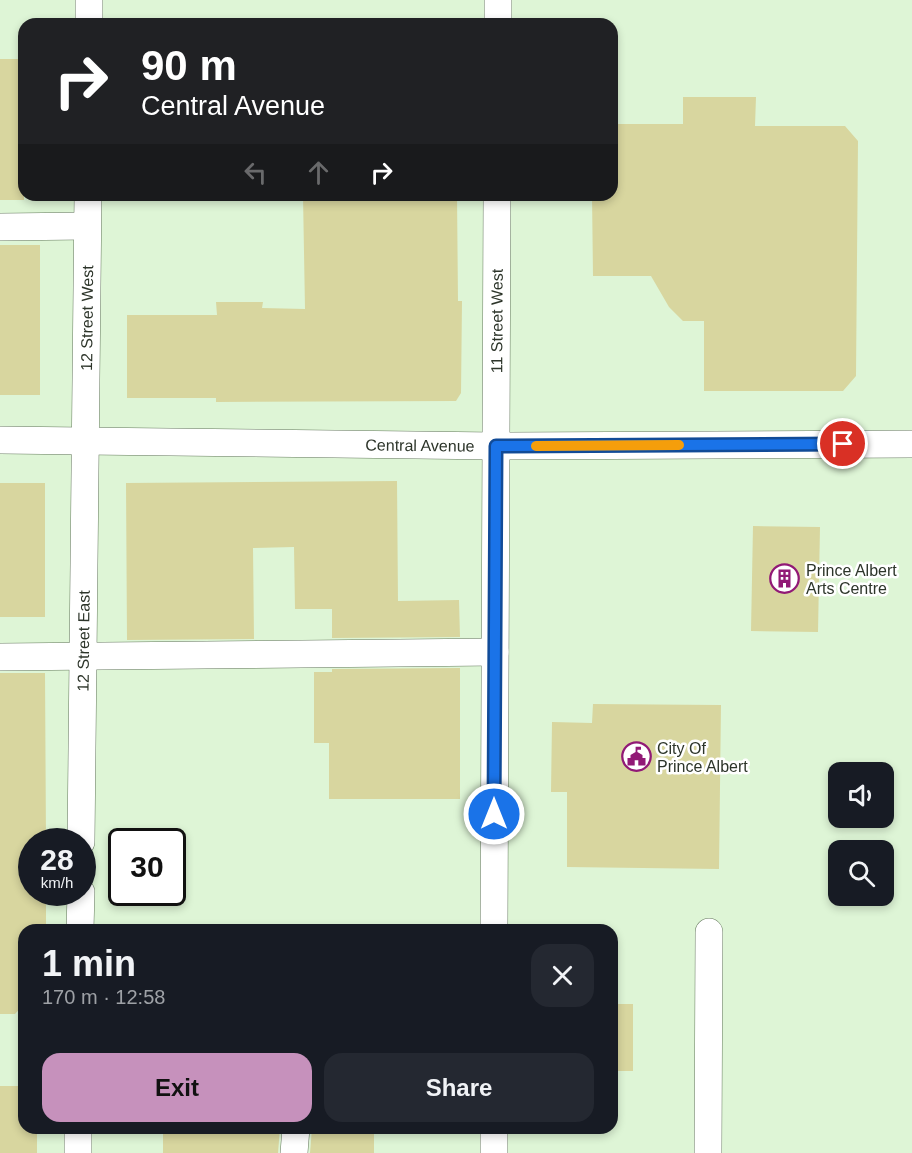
<!DOCTYPE html>
<html lang="en">
<head>
<meta charset="utf-8">
<style>
  :root { --surface:#171b24; --page:#242831; --text:#f1f3f6; --muted:#9ea1a6; --accent:#c691bc }
  body { margin:0; font-family:Arial,sans-serif; background:var(--page); color:var(--text); height:100vh; display:flex; flex-direction:column; font-size:22px; white-space:nowrap }
  * { box-sizing:border-box; margin:0 }
  p { font-size:20px; color:var(--muted) }
  .icon { flex:none; width:33px; height:33px; fill:none; stroke:currentColor; stroke-width:2; stroke-linecap:round; stroke-linejoin:round }
  .map { position:relative; flex:1; overflow:hidden }
  .sheet { position:absolute; left:18px; top:924px; width:600px; height:210px; display:flex; flex-direction:column; background:var(--surface); border-radius:18px; box-shadow:0 3px 9px #0003 }
  .sheet>* { flex:none }
  .hud { position:absolute; left:18px; top:18px; width:600px; height:183px; border-radius:18px; box-shadow:0 3px 9px #0003; background:#202124; color:#fff; overflow:hidden }
  .buttons { position:absolute; left:828px; top:762px; display:grid; gap:12px }
  .buttons a { display:grid; place-items:center; width:66px; height:66px; border-radius:12px; background:var(--surface); box-shadow:0 3px 9px #0003; font-size:30px }
  .speed { position:absolute; left:18px; top:828px; display:flex; gap:12px; font-size:30px; font-weight:700; text-align:center }
  .speed>* { display:grid; place-content:center; width:78px; height:78px; border-radius:50%; background:var(--surface); box-shadow:0 3px 9px #0003; line-height:1 }
  .speed small { font-size:15px; font-weight:400 }
  .speed .limit { border:3px solid #111; border-radius:9px; background:#fff; color:#111 }
  .pin { position:absolute; display:grid; place-items:center; width:51px; height:51px; color:#fff; margin:-26px; border:3px solid #fff; border-radius:50%; box-shadow:0 2px 6px #0007 }
  .me { position:absolute; width:66px; margin:-33px; rotate:0deg; stroke-linejoin:round; filter:drop-shadow(0 0 4px #0008) }
  .turn { display:flex; align-items:center; gap:21px; height:126px; padding:0 24px; font-size:27px }
  .turn .icon { width:78px; height:78px; stroke-width:2.5 }
  .turn b { display:block; font-size:42px; line-height:51px }
  .lanes { display:flex; align-items:center; height:57px; padding:0 24px; background:#0003; justify-content:center; gap:30px; direction:ltr }
  .lanes .off { opacity:.35 }
  .round { display:grid; place-items:center; flex:none; width:63px; height:63px; border-radius:18px; background:var(--page) }
  .summary { display:flex; align-items:center; justify-content:space-between; height:102px; padding:0 24px }
  h1 { font-size:36px; font-weight:700; line-height:45px }
  .primary-button { display:flex; gap:12px; margin-top:auto; padding:12px 24px }
  .primary-button a { flex:1; height:69px; border-radius:18px; background:var(--accent); color:#111; font-size:24px; font-weight:700; line-height:69px; text-align:center }
  .primary-button a+a { background:var(--page); color:var(--text) }
  .map>svg:first-child { display:block }
  .building { fill:#d8d69f }
  .lines { fill:none; stroke-linecap:round; stroke-linejoin:round }
  .minor-casing { stroke:#64785d; stroke-width:28 }
  .minor { stroke:#fff; stroke-width:27 }
  .route-casing { stroke:#114b97; stroke-width:15 }
  .route { stroke:#1a73e8; stroke-width:10 }
  .slow { stroke:#f59e0b; stroke-width:10 }
  .labels { text-anchor:middle; dominant-baseline:central; stroke-width:5; stroke-linejoin:round; paint-order:stroke }
  .street-label { font-size:16px; fill:#2d352a; stroke:#fff }
  .poi-label { font-size:16px; fill:#2d352a; stroke:#fff; text-anchor:start }
</style>
</head>
<body>
<div class="map">
<svg width="912" height="1153" viewBox="0 0 912 1153">
  <rect width="100%" height="100%" fill="#def5d6"/>
  <!-- building -->
  <g class="building">
    <rect x="0" y="59" width="24" height="141"/>
    <polygon points="683,97 756,97 755,126 845,126 858,141 856,376 843,391 704,391 704,321 683,321 669,307 651,276 593,276 592,195 612,195 612,124 683,124"/>
    <polygon points="303,195 457,195 458,301 462,301 461,393 456,401 216,402 216,398 127,398 127,315 217,315 216,302 263,302 262,308 305,309"/>
    <rect x="0" y="245" width="40" height="150"/>
    <polygon points="397,481 398,601 459,600 460,637 332,638 332,609 295,609 294,547 253,548 254,639 127,640 126,483"/>
    <rect x="0" y="483" width="45" height="134"/>
    <polygon points="753,526 820,527 818,632 751,631"/>
    <polygon points="460,668 460,799 329,799 329,743 314,743 314,672 332,672 332,669"/>
    <polygon points="0,673 45,673 46,842 32,842 32,892 46,892 46,930 24,930 24,1004 15,1014 0,1014"/>
    <polygon points="593,704 721,705 719,869 567,867 567,792 551,792 552,722 592,723"/>
    <rect x="612" y="1004" width="21" height="67"/>
    <polygon points="0,1086 24,1086 24,1128 37,1128 37,1153 0,1153"/>
    <polygon points="163,1128 280,1128 278,1153 163,1153"/>
    <polygon points="312,1128 374,1128 374,1153 310,1153"/>
  </g>
  <g class="lines">
    <defs>
      <g id="minor">
        <polyline points="89,24 89,0"/>
        <polyline points="498,24 498,0"/>
        <polyline points="0,227 87,226"/>
        <path id="s1" d="M 0,440 L 496,446 L 912,444"/>
        <polyline points="0,657 495,652"/>
        <path id="s2" d="M 81,842 L 88,195"/>
        <polyline points="80,930 81,892"/>
        <path id="s3" d="M 494,930 L 497,195"/>
        <polyline points="78,1153 78,1128"/>
        <polyline points="294,1153 296,1128"/>
        <polyline points="494,1153 494,1128"/>
        <polyline points="708,1153 709,932"/>
      </g>
    </defs>
    <!-- minor casing -->
    <use href="#minor" class="minor-casing"/>
    <!-- minor -->
    <use href="#minor" class="minor"/>
  </g>
  <g class="lines">
    <defs>
      <polyline id="route" points="494,814 496,446 843,444"/>
    </defs>
    <!-- route casing -->
    <use href="#route" class="route-casing"/>
    <!-- route -->
    <use href="#route" class="route"/>
    <!-- slow -->
    <polyline class="slow" points="536,446 679,445"/>
  </g>
  <!-- icons -->
  <defs>
    <symbol id="building-ring" viewBox="-11 -11 22 22"><circle r="9.5" fill="#fff" stroke="#911976" stroke-width="1.5"/><path d="M-4-6H4V6H1V3H-1V6H-4ZM-2.5-4.3h1.7v1.8h-1.7ZM.8-4.3h1.7v1.8H.8ZM-2.5-1h1.7V.8h-1.7ZM.8-1h1.7V.8H.8Z" fill="#911976"/></symbol>
    <symbol id="civic-ring" viewBox="-11 -11 22 22"><circle r="9.5" fill="#fff" stroke="#911976" stroke-width="1.5"/><path d="M-.6-6.5H3V-4.5H.6V-3L4-1V1h2V6H-6V1h2V-1L-.6-3ZM-1.2 2.5V6h2.4V2.5Z" fill="#911976"/></symbol>
  </defs>
  <g fill-rule="evenodd">
    <use href="#building-ring" x="768" y="562" width="33" height="33"/>
    <use href="#civic-ring" x="620" y="740" width="33" height="33"/>
  </g>
  <g class="labels">
    <!-- street labels -->
    <g class="street-label">
      <text stroke="none"><textPath href="#s2" startOffset="524">12 Street West</textPath></text>
      <text stroke="none"><textPath href="#s3" startOffset="609">11 Street West</textPath></text>
      <text stroke="none"><textPath href="#s1" startOffset="420">Central Avenue</textPath></text>
      <text stroke="none"><textPath href="#s2" startOffset="201">12 Street East</textPath></text>
    </g>
    <!-- poi labels -->
    <g class="poi-label">
      <text x="806" y="570">Prince Albert<tspan x="806" dy="18">Arts Centre</tspan></text>
      <text x="657" y="748">City Of<tspan x="657" dy="18">Prince Albert</tspan></text>
    </g>
  </g>
</svg>
<div class="buttons">
<a><svg class="icon" aria-label="sound" viewBox="0 0 24 24"><path d="M4 9h4l5-4v14l-5-4H4zM17 9q2 3 0 6"/></svg></a>
<a><svg class="icon" aria-label="search" viewBox="0 0 24 24"><circle cx="10" cy="10" r="6"/><path d="M15 15l6 6"/></svg></a>
</div>
<div class="speed"><div>28<small>km/h</small></div><div class="limit">30</div></div>
<div class="pin" style="left:843px;top:444px;background:#d93025"><svg class="icon" aria-label="arrive" viewBox="0 0 24 24"><path d="M6 21V4h12l-3 4 3 4H6"/></svg></div>
<svg class="me" style="left:494px;top:814px" viewBox="-20 -20 40 40"><circle r="17" fill="#1a73e8" stroke="#fff" stroke-width="3"/><path d="M0-11L8 9 0 5-8 9z" fill="#fff"/></svg>
<div class="hud">
<div class="turn"><svg class="icon" aria-label="right" viewBox="0 0 24 24"><path d="M7 20v-9h11M14 6l5 5-5 5"/></svg><div><b>90 m</b>Central Avenue</div></div>
<div class="lanes"><svg class="icon off" aria-label="left" viewBox="0 0 24 24"><path d="M17 20v-9H6M10 6l-5 5 5 5"/></svg><svg class="icon off" aria-label="ahead" viewBox="0 0 24 24"><path d="M12 20V5M6 11l6-6 6 6"/></svg><svg class="icon" aria-label="right" viewBox="0 0 24 24"><path d="M7 20v-9h11M14 6l5 5-5 5"/></svg></div>
</div>
<section class="sheet">
<div class="summary"><div><h1>1 min</h1><p>170 m · 12:58</p></div><a class="round"><svg class="icon" aria-label="close" viewBox="0 0 24 24"><path d="M6 6l12 12M18 6L6 18"/></svg></a></div>
<div class="primary-button"><a>Exit</a><a>Share</a></div>
</section>
</div>
</body>
</html>
